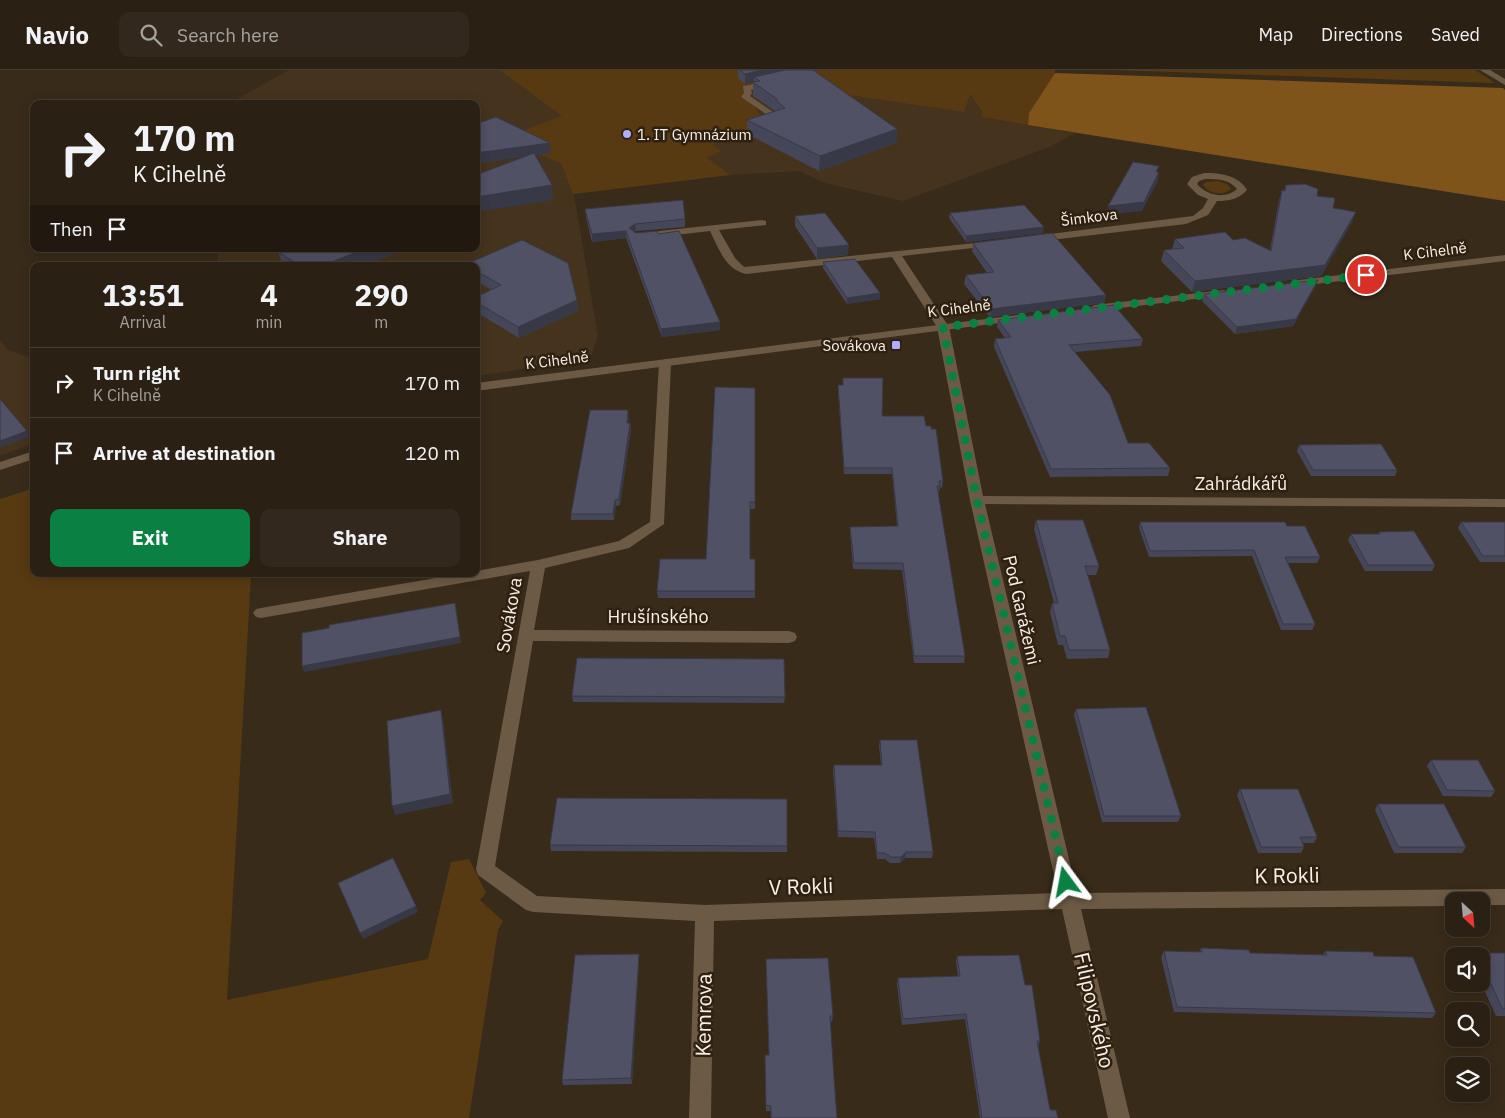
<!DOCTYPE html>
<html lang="en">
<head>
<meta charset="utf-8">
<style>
  :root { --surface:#2a2014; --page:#32281d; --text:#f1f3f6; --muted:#a5a3a0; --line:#463e34; --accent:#0b8043 }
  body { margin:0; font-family:"IBM Plex Sans",sans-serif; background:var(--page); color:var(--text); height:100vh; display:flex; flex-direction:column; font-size:19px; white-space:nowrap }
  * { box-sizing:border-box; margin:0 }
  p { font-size:16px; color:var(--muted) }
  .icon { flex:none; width:28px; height:28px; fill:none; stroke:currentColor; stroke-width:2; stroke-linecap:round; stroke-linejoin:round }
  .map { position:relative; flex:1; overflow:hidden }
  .sheet { position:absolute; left:30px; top:192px; width:450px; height:315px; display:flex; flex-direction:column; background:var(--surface); border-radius:10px; box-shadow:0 2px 12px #0003,0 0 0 1px var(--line) }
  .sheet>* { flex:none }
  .hud { position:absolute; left:30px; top:30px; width:450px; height:152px; border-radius:10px; box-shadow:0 2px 12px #0003,0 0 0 1px var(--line); background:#2a2014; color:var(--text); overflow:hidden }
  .needle { width:32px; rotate:154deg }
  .controls { position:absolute; left:1445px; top:822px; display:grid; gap:10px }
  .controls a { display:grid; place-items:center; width:45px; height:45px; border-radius:10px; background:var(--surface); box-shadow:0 2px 12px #0003,0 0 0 1px var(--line); font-size:25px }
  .pin { position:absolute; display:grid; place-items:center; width:42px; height:42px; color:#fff; margin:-21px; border:2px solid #fff; border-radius:50%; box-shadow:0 1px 5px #0007 }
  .me { position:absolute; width:55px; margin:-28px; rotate:347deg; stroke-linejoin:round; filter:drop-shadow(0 0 4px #0008) }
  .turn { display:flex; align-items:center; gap:18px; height:105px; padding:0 20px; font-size:22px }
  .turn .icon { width:65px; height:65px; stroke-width:2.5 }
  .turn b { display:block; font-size:35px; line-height:42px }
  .then { display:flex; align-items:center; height:48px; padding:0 20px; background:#0003; gap:10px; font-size:19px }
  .eta { display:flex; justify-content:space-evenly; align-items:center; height:85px; text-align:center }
  .eta b { font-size:30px; font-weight:700; line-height:35px }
  .cta { display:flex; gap:10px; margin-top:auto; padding:10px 20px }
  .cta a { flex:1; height:58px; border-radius:10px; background:var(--accent); color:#fff; font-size:20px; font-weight:700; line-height:58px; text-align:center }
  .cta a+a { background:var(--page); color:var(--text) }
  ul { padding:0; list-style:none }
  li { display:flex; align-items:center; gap:15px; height:70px; padding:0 20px; border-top:1px solid var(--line) }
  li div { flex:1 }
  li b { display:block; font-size:19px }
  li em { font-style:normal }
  header { display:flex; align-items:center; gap:30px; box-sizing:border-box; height:70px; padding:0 25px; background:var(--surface); border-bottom:1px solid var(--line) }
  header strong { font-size:24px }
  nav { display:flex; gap:28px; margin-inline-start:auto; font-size:18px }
  .search { width:350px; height:45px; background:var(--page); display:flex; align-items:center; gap:12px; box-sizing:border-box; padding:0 18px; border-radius:10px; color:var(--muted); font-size:19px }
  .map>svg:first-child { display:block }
  .built { fill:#45331d }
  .green { fill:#583a12 }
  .forest { fill:#7e541b }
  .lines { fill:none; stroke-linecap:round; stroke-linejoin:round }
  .pedestrian { fill:#6d5a45; fill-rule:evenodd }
  .minor { fill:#6d5a45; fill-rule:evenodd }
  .tertiary { fill:#6d5a45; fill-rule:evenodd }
  .wall { fill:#454657 }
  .shaded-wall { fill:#383947 }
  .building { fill:#505165; stroke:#383947 }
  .route { stroke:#0b8043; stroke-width:9; stroke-dasharray:0 16.2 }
  .poi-dot { fill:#aeaefb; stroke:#2e2111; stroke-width:2 }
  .labels { text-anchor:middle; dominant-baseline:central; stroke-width:5; stroke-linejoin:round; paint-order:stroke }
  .far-poi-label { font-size:15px; fill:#f9f0e6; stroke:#2e2111; text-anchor:start }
  .far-street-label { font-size:15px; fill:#f9f0e6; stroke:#2e2111 }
  .street-label { font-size:18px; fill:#f9f0e6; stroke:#2e2111 }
  .near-street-label { font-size:21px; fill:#f9f0e6; stroke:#2e2111 }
</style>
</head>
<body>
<header>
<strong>Navio</strong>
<div class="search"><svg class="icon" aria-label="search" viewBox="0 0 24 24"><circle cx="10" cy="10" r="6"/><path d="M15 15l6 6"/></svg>Search here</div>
<nav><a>Map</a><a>Directions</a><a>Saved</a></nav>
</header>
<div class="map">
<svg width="1505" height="1048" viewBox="0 0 1505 1048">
  <rect width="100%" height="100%" fill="#382b1a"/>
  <!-- built -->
  <g class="built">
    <polygon points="289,0 976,0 970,23 982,42 981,47 1076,63 1049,77 903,131 825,113 799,101 730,105 574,124 598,266 590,289 476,306 476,196 217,196 218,179 476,179 476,34 228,34"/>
    <polygon points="0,270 8,280 34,289 34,373 0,386"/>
  </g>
  <!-- green -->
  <g class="green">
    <polygon points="500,0 1055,0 1055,3 1029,43 1028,55 981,47 982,42 970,24 964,42 850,25 802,7 746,19 765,55 712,74 721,81 707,88 730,105 573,124 561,93 501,69 562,46"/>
    <polygon points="1114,0 1475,0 1495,13"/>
    <path d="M 1218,111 L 1227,114 L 1231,119 C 1223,126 1209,124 1203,115 L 1206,112 Z"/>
    <polygon points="34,418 34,504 251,504 227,930 428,889 451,792 469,789 486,823 480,830 503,851 498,860 469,1048 0,1048 0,429"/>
  </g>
  <!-- forest -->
  <polygon class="forest" points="1055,3 1503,18 1505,20 1505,131 1028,55 1029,43"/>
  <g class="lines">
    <!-- pedestrian -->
    <polygon class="pedestrian" points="772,11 776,13 775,15 751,20 752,23 750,26 776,44 776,48 773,49 741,27 744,23 743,16"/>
    <!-- minor -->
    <g class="minor">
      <polygon points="1480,0 1490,0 1505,9 1505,15"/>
      <path d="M 1204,103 C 1221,103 1238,105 1247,120 C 1239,129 1229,131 1217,131 L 1208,145 L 1186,154 L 1034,172 L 1029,169 L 1034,166 L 1193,146 L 1203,138 L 1208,129 L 1198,125 L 1187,114 L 1192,107 ZM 1205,109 C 1217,109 1229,109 1237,119 C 1225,130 1206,125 1197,114 L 1199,111 Z"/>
      <path d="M 762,150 L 766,151 L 766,155 L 719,160 L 735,188 L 744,197 L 995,171 L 996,173 L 991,176 L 902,186 L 949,257 L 983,426 L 1505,429 L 1505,437 L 985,434 L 1077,823 L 1505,819 L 1505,835 L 1481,835 L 1481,831 L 1454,831 L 1454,836 L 1081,839 L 1130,1048 L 1108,1048 L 1062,839 L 714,851 L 711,1048 L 689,1048 L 695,851 L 533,842 L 526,840 L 478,805 L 476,799 L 530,501 L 261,548 L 256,547 L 253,543 L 256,539 L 261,538 L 459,504 L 476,504 L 476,501 L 538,490 L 619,471 L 650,452 L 659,293 L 665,289 L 669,290 L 671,293 L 664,454 L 629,478 L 545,498 L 534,560 L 789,561 L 795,563 L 797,567 L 795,571 L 789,573 L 533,571 L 495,796 L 537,826 L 705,835 L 1058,823 L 970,430 L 937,257 L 892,187 L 746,204 C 725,199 719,179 710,161 L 659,167 L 654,164 L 659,161 Z"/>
    </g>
    <!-- tertiary -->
    <g class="tertiary">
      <polygon points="1505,185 1505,191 1299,216 1294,213 1299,210"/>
      <polygon points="1224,220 1230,223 1228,225 1095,241 1089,238 1095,235"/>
      <polygon points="1018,245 1022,246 1024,248 1022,250 476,321 476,313"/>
      <polygon points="34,381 34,389 0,400 0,392"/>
    </g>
  </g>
  <!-- wall -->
  <g class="wall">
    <polygon points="738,0 813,0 897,59 896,73 819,101 747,64 747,50 775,41 753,26 753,12 754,12 745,14 738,8"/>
    <polygon points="1286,115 1317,126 1352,152 1321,206 1192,222 1161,191 1164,180 1172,179 1175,169 1233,170 1270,180 1279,130 1282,120 1284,121"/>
    <polygon points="585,139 685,149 685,157 636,161 634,162 636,163 658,164 720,252 720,260 662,267 626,168 592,172 586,147"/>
    <polygon points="950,143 1043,163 966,172 949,148"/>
    <polygon points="795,146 848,185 817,189 795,156"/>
    <polygon points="522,170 568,193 577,230 578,241 519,268 476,242 476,227 492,220 476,211 476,196 464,196 464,195"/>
    <polygon points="973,173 1106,225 1104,233 990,247 964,214 966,205 987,203 972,181"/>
    <polygon points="286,179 406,179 363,196 283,196 278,182"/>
    <polygon points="823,192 880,223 880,229 847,234 823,198"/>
    <polygon points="1318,210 1315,217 1293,256 1235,264 1202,231 1204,224"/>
    <polygon points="998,250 1143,269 1141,276 1075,282 1128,373 1170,398 1168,406 1050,407 994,277 995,269 1005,268 997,257"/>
    <polygon points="838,315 882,346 926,356 931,359 943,411 942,418 940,417 939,422 938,422 965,586 964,593 914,593 902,500 853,499 850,463 850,457 897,456 892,404 844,404 838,321"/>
    <polygon points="755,318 755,439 750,439 750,489 755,489 755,528 658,528 657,521 706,489"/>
    <polygon points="629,346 628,353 630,353 631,359 620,435 616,436 614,450 571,450 571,444"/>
    <polygon points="1299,375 1397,400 1395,406 1311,406 1297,381"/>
    <polygon points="1036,450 1099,496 1096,505 1088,505 1110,580 1108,588 1067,589 1063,575 1058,575 1050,542 1052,533 1054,533 1034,459"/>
    <polygon points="1140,452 1287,456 1320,487 1317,493 1288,493 1315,554 1312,560 1281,560 1252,486 1149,487 1139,458"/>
    <polygon points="1461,452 1505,452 1505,492 1480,492 1458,458"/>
    <polygon points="1379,462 1435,495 1432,501 1365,501 1348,470 1351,464 1378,464"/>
    <polygon points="572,626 785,627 784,633 573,632"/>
    <polygon points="1076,639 1181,746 1178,752 1102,752 1074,645"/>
    <polygon points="880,670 933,782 932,788 905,788 900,793 890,793 885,789 877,789 874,768 838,767 833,701 834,695 881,695 879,676"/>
    <polygon points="1431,690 1495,721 1491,727 1443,726 1427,696"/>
    <polygon points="1240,719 1317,767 1314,773 1302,773 1304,777 1301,783 1258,783 1237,725"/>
    <polygon points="1378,734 1466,777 1462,783 1394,783 1375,740"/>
    <polygon points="550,775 787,776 787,782 551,781"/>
    <polygon points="1201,878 1250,883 1323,885 1325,881 1374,886 1436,943 1432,948 1174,942 1161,887 1164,881 1199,882"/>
    <polygon points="1477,883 1505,883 1505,946 1496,946 1481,913 1481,886 1475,886"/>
    <polygon points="957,886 1025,915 1040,971 1038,977 1050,1040 1058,1048 980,1048 965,949 902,955 897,914 898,908 958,906 956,892"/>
    <polygon points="766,889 833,946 832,952 830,951 770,1041 766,1041 765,985 769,985"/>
    <polygon points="639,890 632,1014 563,1015 562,1010"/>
  </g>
  <!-- shaded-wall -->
  <g class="shaded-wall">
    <polygon points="763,0 798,0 754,7 754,12 745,14 745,4"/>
    <polygon points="897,59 896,73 819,101 820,86"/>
    <polygon points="550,73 551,83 476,94 476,83"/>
    <polygon points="1159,102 1158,111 1142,141 1107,145 1108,136"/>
    <polygon points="552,115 553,130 476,142 476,127"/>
    <polygon points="1356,142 1352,152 1321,206 1192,222 1195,211 1325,195"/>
    <polygon points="635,154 636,161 629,165 629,158"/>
    <polygon points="1044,157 1043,163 966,172 966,166"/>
    <polygon points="626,161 626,168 592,172 592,164"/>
    <polygon points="849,175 848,185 817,189 817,178"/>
    <polygon points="365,179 406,179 363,196 321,196"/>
    <polygon points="1318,210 1315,217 1293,256 1235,264 1237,257"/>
    <polygon points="880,223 880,229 847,234 847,228"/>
    <polygon points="1106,225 1104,233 990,247 991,239"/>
    <polygon points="577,230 578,241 519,268 518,257"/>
    <polygon points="720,252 720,260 662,267 661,259"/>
    <polygon points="628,340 629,346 627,358 627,353"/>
    <polygon points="630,353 631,359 620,435 619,429"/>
    <polygon points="27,361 30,366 0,378 0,371"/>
    <polygon points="615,430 616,436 614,450 613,444"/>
    <polygon points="455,533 461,573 304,602 302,596"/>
    <polygon points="441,640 443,649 453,733 395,745 392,736"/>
    <polygon points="906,782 905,788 900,793 901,787"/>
    <polygon points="416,836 418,842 363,869 360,863"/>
    <polygon points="639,884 639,890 632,1014 631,1008"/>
  </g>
  <!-- building -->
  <g class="building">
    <polygon points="740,0 763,0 745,4"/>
    <polygon points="785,0 813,0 897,59 820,86 747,50 785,38 778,32 777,29 753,12 760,11 754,7"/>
    <polygon points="496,47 550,73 476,83 476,54"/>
    <polygon points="534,83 552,115 476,127 476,105"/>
    <polygon points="1133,92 1159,96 1156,102 1159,102 1144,132 1108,136"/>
    <polygon points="1305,114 1318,119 1317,126 1335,128 1333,138 1356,142 1325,195 1195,211 1164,180 1184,178 1175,169 1225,162 1233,170 1245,168 1271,181 1282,120 1285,121 1286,115"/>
    <polygon points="683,130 685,149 635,154 629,158 636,163 657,161 658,164 679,161 720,252 661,259 626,161 592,164 585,139"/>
    <polygon points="1024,135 1044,157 966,166 950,143"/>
    <polygon points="825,143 849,175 817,178 795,146"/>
    <polygon points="1052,163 1106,225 991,239 966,205 994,202 973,173"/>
    <polygon points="522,170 568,193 577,230 518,257 476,232 476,227 501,215 476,201 476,196 467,196 464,195"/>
    <polygon points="286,179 365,179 321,196 301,196 278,182"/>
    <polygon points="855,189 880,223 847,228 823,192"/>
    <polygon points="1318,210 1296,249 1237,257 1204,224"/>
    <polygon points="1114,235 1143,269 1069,275 1110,325 1128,373 1149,373 1170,398 1051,399 995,269 1011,267 998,250"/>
    <polygon points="843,308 883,308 882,346 924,346 926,356 931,356 931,359 936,359 943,411 939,411 940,416 937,416 965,586 914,586 903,493 854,493 850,457 898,456 892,398 844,398 838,315 843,315"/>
    <polygon points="715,317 755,318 755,432 750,432 750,489 755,489 755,521 657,521 660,489 706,489"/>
    <polygon points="0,329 27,361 0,371"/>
    <polygon points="590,340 628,340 627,353 630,353 619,429 615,430 613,444 571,444"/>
    <polygon points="1381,374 1397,400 1313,400 1299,375"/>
    <polygon points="1036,450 1083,450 1099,496 1085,496 1110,580 1069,580 1065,566 1060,566 1052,533 1058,533"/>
    <polygon points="1140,452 1285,452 1287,456 1305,456 1320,487 1285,487 1315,554 1283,554 1254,480 1150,481"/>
    <polygon points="1461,452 1505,452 1505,486 1483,486"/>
    <polygon points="1414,461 1435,495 1368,495 1351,464 1380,464 1379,462"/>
    <polygon points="455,533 460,567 302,596 302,563 329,558 329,555"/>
    <polygon points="577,588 784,589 785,627 572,626"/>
    <polygon points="1146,637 1181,746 1104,746 1076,639"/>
    <polygon points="441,640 450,724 392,736 387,651"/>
    <polygon points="880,670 917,670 933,782 906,782 901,787 891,787 885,783 877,783 875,762 838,761 834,695 882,695"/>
    <polygon points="1431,690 1478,690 1495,721 1447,720"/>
    <polygon points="1240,719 1298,719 1317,767 1300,767 1304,777 1261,777"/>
    <polygon points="557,728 787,729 787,776 550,775"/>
    <polygon points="1378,734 1444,734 1466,777 1398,777"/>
    <polygon points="393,788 416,836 360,863 338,813"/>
    <polygon points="1201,878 1249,880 1250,883 1327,885 1325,881 1373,882 1374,886 1413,887 1436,943 1177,937 1164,881 1202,882"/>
    <polygon points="1477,883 1505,883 1505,939 1502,938 1481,892 1481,886 1478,886"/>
    <polygon points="639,884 631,1008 562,1010 575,885"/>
    <polygon points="1019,885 1025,915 1032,915 1040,971 1037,971 1050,1040 1056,1040 1058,1048 982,1048 966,944 903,949 898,908 960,906 957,886"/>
    <polygon points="828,888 833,946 830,946 834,1008 837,1048 771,1048 771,1036 766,1035 765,985 769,985 766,889"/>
  </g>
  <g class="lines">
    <!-- route -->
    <polyline class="route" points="1066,812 977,430 943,257 1366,205"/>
  </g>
  <!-- markers -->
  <g class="poi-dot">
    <circle cx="627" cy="64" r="5"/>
    <rect x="891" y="270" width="10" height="10" rx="2.5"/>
  </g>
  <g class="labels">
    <!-- far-poi labels -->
    <g class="far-poi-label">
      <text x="637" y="64">1. IT Gymnázium</text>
      <text x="886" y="275" text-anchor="end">Sovákova</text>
    </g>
    <!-- far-street labels -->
    <g class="far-street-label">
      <text transform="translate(1089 147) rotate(-7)">Šimkova</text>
      <text transform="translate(1435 181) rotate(-7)">K Cihelně</text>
      <text transform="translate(959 238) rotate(-7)">K Cihelně</text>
      <text transform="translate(557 290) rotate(-7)">K Cihelně</text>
    </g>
    <!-- street labels -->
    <g class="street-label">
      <text x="1241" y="413">Zahrádkářů</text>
      <text transform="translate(1022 540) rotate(77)">Pod Garážemi</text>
      <text transform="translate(509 545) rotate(-80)">Sovákova</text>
      <text x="658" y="546">Hrušínského</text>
    </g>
    <!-- near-street labels -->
    <g class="near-street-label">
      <text transform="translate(1287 805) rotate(-1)">K Rokli</text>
      <text transform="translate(801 816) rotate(-2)">V Rokli</text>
      <text transform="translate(1095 940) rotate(77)">Filipovského</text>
      <text transform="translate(703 945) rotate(-89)">Kemrova</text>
    </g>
  </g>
</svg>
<div class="controls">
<a><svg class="needle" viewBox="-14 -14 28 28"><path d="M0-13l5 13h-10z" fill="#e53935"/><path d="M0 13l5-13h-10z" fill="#a5a3a0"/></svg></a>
<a><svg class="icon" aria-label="sound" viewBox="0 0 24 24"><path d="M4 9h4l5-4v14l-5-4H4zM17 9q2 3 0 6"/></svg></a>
<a><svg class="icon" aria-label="search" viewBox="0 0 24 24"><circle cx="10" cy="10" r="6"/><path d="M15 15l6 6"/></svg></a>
<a><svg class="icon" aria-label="layers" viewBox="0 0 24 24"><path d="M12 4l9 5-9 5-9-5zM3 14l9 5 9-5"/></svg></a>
</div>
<div class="pin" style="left:1366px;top:205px;background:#d93025"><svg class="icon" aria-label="arrive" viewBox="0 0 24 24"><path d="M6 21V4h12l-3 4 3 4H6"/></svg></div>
<svg class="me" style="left:1066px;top:812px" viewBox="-20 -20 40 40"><path d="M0-17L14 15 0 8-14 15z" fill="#0b8043" stroke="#fff" stroke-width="4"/></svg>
<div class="hud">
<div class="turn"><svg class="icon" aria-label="right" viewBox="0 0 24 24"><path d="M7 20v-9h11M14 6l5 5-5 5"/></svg><div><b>170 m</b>K Cihelně</div></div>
<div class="then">Then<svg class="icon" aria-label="arrive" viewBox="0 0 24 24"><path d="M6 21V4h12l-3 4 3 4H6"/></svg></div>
</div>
<section class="sheet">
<div class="eta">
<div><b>13:51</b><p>Arrival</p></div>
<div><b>4</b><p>min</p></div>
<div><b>290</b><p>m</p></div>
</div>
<ul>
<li><svg class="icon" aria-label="right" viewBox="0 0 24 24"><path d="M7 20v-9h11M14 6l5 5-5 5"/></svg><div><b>Turn right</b><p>K Cihelně</p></div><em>170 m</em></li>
<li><svg class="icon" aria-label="arrive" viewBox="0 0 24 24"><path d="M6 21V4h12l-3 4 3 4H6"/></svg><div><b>Arrive at destination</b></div><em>120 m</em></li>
</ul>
<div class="cta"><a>Exit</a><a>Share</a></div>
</section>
</div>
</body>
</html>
